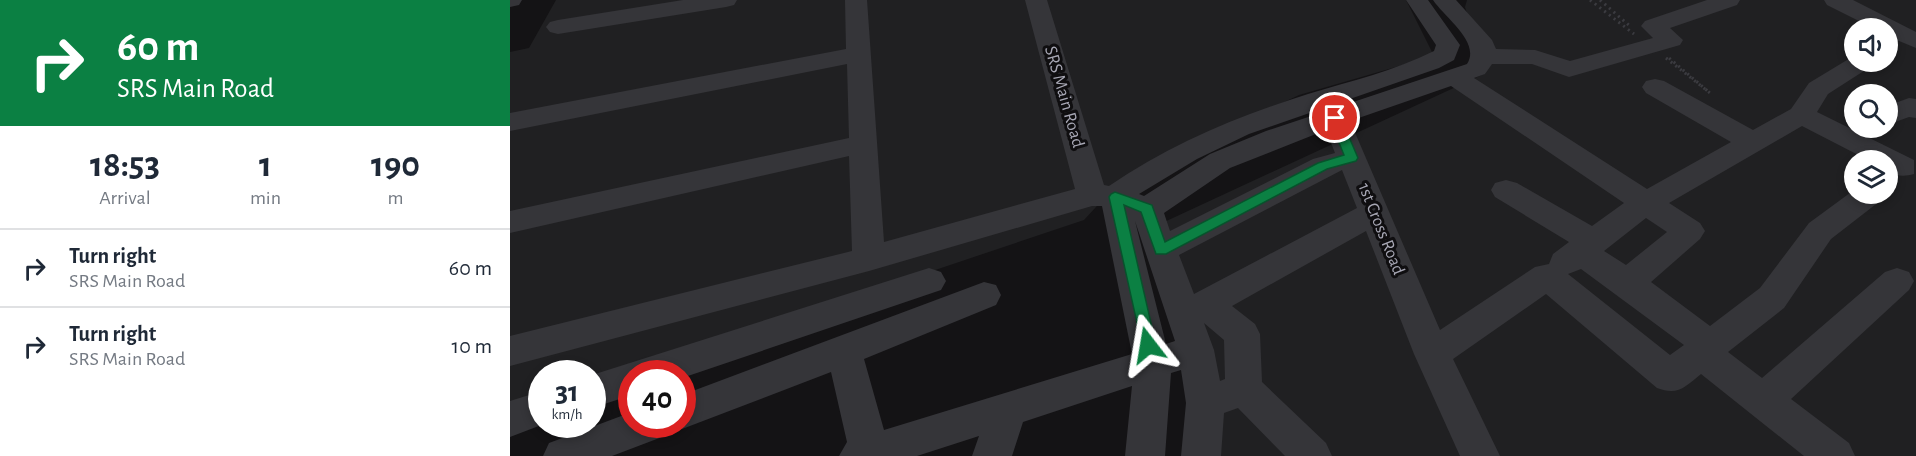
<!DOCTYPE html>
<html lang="en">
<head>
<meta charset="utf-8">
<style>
  :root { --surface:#fff; --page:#f2f2f3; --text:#1f2937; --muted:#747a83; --line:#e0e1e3 }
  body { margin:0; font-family:"Alegreya Sans",sans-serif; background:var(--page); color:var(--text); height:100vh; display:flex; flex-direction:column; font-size:22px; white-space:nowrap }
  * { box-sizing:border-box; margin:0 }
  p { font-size:20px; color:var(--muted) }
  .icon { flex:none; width:33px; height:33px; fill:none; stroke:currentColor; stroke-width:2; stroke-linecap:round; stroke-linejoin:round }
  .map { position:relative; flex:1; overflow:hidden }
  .drawer { display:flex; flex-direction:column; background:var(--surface); width:510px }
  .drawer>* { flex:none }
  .hud { background:#0b8043; color:#fff; overflow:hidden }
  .fabs { position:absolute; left:1334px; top:18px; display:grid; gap:12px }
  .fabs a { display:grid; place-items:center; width:54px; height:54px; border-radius:50%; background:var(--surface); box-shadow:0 3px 9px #0003; font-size:30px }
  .speed { position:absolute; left:18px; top:360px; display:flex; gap:12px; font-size:30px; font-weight:700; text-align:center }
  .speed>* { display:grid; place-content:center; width:78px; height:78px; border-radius:50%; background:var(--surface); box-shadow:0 3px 9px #0003; line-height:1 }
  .speed small { font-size:15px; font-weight:400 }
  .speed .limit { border:9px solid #d22; background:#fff; color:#111 }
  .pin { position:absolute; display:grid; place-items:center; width:51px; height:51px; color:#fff; margin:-26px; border:3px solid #fff; border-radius:50%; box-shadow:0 2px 6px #0007 }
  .me { position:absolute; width:66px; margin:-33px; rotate:346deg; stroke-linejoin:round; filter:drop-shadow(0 0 4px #0008) }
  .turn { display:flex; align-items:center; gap:21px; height:126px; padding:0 18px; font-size:27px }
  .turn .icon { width:78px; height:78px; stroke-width:2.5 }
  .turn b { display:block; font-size:42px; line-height:51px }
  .eta { display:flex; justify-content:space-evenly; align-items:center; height:102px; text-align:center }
  .eta b { font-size:36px; font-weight:700; line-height:42px }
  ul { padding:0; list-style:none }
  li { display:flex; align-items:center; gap:18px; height:78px; padding:0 18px; border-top:2px solid var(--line) }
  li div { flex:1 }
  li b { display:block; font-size:22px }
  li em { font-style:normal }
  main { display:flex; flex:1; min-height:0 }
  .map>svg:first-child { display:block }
  .built { fill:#202022; fill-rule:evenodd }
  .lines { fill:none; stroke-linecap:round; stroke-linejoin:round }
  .path { stroke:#3b3b40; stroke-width:3; stroke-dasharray:2 4; stroke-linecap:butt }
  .minor { fill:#353539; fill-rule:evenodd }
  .route { fill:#0b8043; stroke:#07532c; stroke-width:1.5 }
  .labels { text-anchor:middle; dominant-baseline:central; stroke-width:6; stroke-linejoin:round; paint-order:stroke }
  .street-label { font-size:18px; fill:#a7a7b4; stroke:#0f0e10 }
</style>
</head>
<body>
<main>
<section class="drawer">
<div class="hud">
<div class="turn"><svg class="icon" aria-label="right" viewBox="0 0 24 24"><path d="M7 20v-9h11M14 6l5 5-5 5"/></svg><div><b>60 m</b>SRS Main Road</div></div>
</div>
<div class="eta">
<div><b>18:53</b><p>Arrival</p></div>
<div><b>1</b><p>min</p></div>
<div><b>190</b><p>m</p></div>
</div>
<ul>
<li><svg class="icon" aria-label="right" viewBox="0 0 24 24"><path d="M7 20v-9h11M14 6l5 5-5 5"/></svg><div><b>Turn right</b><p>SRS Main Road</p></div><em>60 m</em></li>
<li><svg class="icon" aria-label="right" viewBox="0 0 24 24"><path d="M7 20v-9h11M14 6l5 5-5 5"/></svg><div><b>Turn right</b><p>SRS Main Road</p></div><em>10 m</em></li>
</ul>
</section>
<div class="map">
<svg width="1406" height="456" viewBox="0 0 1406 456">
  <rect width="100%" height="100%" fill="#141315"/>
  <!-- built -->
  <g class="built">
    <polygon points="46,0 896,0 924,56 789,95 609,182 574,220 83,385 82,374 32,374 31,402 0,413 0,52 19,48"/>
    <path d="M 957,0 L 1406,0 L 1406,456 L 706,456 L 637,230 L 976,73 L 955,7 ZM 1344,28 L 1377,28 L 1377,62 L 1344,62 ZM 1344,94 L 1377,94 L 1377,128 L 1344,128 ZM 1344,160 L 1377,160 L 1377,194 L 1344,194 Z"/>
  </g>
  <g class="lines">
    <!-- path -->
    <g class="path">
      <polyline points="1080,0 1124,34"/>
      <polyline points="1090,0 1121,27"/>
      <polyline points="1156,58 1200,93 1159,58"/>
    </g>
    <!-- minor -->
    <g class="minor">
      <polygon points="0,0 12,0 9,5 0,7"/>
      <polygon points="173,0 227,0 224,5 216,7 48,34 40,32 36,27 40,22 48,20"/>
      <path d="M 335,0 L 357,0 L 374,242 L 565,189 L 515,0 L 537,0 L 594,185 L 599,186 C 660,144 728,116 798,94 C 841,81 884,71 924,51 L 926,45 L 896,0 L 918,0 L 950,45 L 944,60 L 929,68 L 739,134 L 687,159 L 629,194 L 634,196 L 700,154 L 756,131 L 957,64 C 971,42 935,18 923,0 L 946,0 L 982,40 L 986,49 L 1025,50 L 1060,61 L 1143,38 L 1131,26 L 1135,21 L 1197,0 L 1230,0 L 1227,5 L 1160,28 L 1173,40 L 1170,45 L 1059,77 L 1022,64 L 982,64 L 975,74 L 964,78 L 1137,189 L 1221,142 L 1136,93 L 1132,87 L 1136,81 L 1145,79 L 1154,81 L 1243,130 L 1281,109 L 1299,83 L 1342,57 L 1344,62 L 1363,62 L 1360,67 L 1318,94 L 1307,112 L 1404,160 L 1404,174 C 1393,177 1387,176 1377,171 L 1377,160 L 1358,160 L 1292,126 L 1159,203 L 1190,223 L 1195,231 L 1190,239 L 1141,282 L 1200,326 L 1250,288 L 1299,223 L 1344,190 L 1344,194 L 1374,194 L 1370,201 L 1321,239 L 1274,308 L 1218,352 L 1252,378 L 1375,272 L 1387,268 L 1399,272 L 1404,281 L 1399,290 L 1281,399 L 1339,443 L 1345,456 L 1294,456 L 1191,374 C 1175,387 1168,396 1147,388 L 1036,294 L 943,359 L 990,456 L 950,456 L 904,354 L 856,231 L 722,306 L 745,324 L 750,334 L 752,382 L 816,443 L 822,456 L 775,456 L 728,408 L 714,413 L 711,456 L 671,456 L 676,403 L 671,370 L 661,373 L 655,456 L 615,456 L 622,386 L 513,422 L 502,456 L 462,456 L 469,436 L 407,456 L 329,456 L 337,442 L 321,372 L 172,429 L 159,424 L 172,424 L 172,395 L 474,282 L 486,285 L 491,295 L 486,305 L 354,359 L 374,430 L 622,354 L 592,206 L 582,206 L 359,271 L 0,366 L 0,336 L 342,251 L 339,156 L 0,233 L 0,211 L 339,138 L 337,64 L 0,131 L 0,113 L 336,49 ZM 941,86 L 1114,203 L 1082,226 L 1007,183 L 996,180 L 985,183 L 981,190 L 985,197 L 1059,242 L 1043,254 L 1039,264 L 1025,267 L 930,330 L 840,121 ZM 816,130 L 825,153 L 803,159 L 660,231 L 654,213 L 720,168 ZM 832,170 L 847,208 L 684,294 L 669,255 ZM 1136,218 L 1157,232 L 1116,265 L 1094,251 ZM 625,221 L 665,341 L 656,344 ZM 1071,269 L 1174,345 L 1160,355 L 1058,274 ZM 694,323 L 714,340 L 715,379 L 710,381 L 704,350 Z"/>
      <polygon points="1314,0 1343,0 1406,32 1406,48 1377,36 1377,28 1363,28 1317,5"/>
      <polygon points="1399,98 1406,99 1406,118 1399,117 1377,125 1377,106"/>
      <polygon points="419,268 431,272 436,281 431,290 172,378 172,374 122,374 122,395 82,408 82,375"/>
      <polygon points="32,391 32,424 34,424 0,437 0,401"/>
      <polygon points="122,412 122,424 157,424 152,437 102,456 33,456 39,443"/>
    </g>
  </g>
  <!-- route -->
  <polygon class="route" points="825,114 831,118 848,158 846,161 817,169 656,254 646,254 631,212 614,205 646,345 644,350 633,350 599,197 601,194 605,192 642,205 655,242 808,163 834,155 819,118"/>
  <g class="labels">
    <!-- street labels -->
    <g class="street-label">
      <text transform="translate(554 97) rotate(74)">SRS Main Road</text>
      <text transform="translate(871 229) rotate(68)">1st Cross Road</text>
    </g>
  </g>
</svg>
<div class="fabs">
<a><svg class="icon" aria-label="sound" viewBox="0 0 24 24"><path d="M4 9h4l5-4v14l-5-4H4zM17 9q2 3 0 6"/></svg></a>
<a><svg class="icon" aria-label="search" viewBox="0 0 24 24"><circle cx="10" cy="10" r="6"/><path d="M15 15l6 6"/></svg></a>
<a><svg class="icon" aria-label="layers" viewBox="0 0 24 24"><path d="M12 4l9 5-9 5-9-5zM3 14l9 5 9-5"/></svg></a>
</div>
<div class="speed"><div>31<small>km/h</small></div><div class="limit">40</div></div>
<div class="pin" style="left:825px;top:118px;background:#d93025"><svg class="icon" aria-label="arrive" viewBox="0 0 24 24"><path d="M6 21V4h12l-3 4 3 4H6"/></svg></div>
<svg class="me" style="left:638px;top:345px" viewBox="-20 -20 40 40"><path d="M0-17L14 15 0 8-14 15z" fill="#0b8043" stroke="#fff" stroke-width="4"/></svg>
</div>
</main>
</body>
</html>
